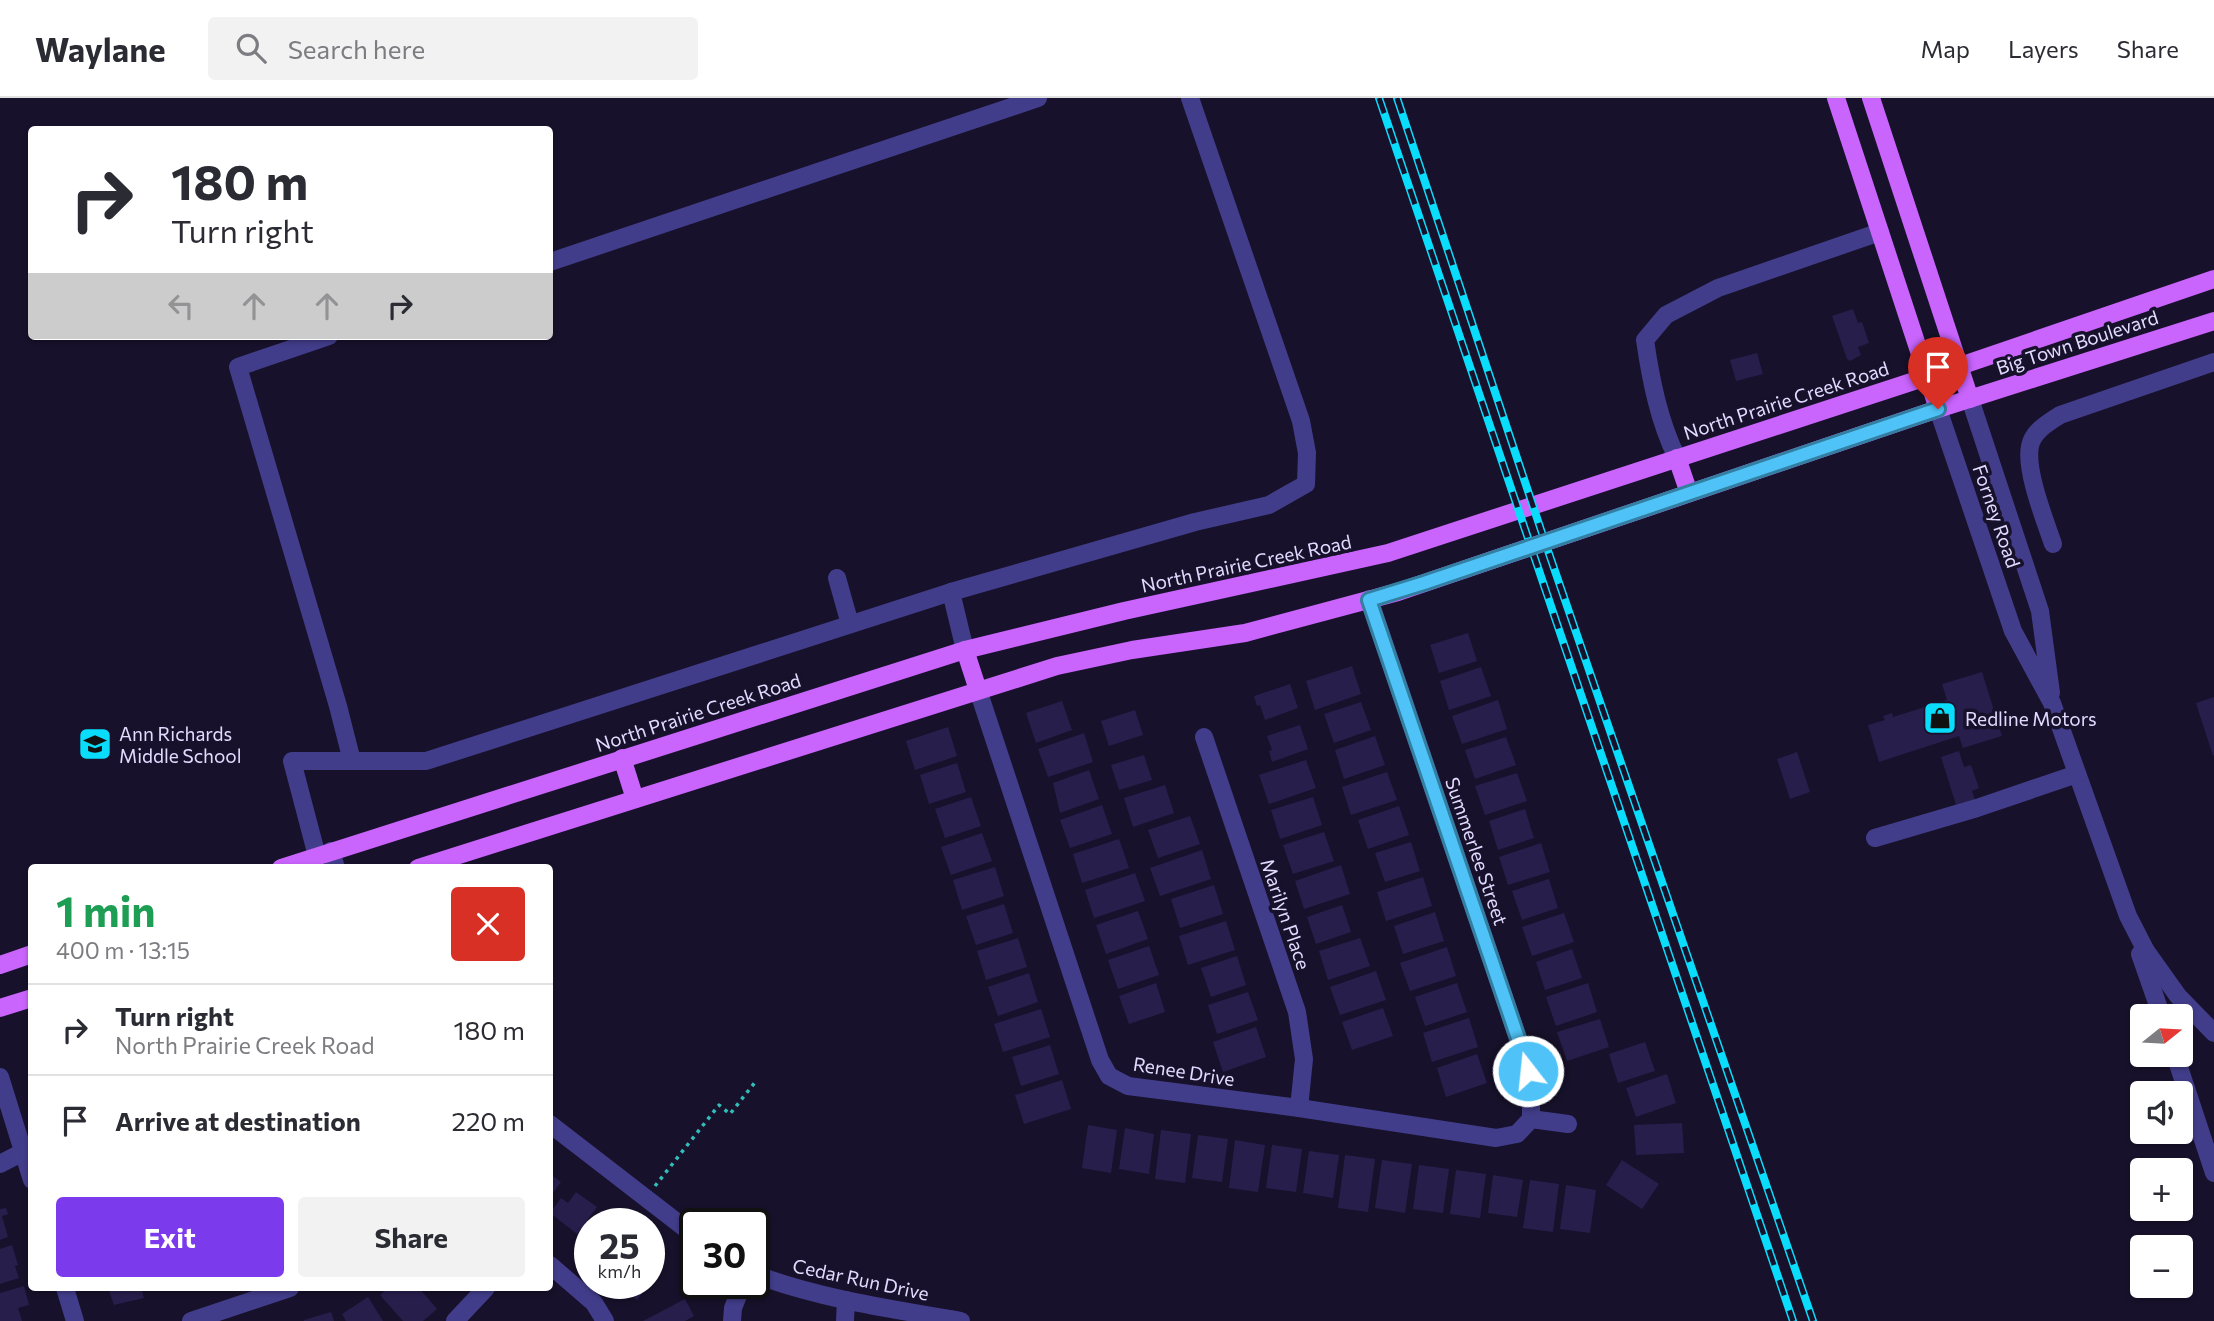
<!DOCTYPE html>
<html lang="en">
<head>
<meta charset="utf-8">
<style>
  :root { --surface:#fff; --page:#f2f2f3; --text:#2b2b33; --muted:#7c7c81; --line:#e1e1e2; --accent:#7c3aed }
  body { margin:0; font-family:Commissioner,sans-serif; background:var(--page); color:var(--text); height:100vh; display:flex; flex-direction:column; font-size:26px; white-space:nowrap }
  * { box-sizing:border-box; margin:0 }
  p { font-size:23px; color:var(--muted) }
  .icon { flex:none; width:38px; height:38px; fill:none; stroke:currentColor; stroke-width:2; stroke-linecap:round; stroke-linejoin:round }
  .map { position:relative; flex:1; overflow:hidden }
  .side { position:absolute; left:28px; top:766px; width:525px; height:427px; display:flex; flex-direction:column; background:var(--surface); border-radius:7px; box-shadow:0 2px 5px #0004 }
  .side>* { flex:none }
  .guide { position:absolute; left:28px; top:28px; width:525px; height:214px; border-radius:7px; box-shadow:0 2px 5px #0004; background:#fff; color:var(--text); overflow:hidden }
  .needle { width:46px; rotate:72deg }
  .controls { position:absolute; left:2130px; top:906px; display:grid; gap:14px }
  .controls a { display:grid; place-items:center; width:63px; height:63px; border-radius:7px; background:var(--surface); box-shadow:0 2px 5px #0004; font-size:35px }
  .speed { position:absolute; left:574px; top:1110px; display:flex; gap:14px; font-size:35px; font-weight:700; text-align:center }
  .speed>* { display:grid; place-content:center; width:91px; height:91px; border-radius:50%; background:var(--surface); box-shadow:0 2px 5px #0004; line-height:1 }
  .speed small { font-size:18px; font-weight:400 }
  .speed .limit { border:4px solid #111; border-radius:10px; background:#fff; color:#111 }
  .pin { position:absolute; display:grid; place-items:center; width:60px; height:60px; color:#fff; margin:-72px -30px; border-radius:50% 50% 50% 0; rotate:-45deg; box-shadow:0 0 7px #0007 }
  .pin .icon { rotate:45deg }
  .me { position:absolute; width:77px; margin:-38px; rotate:344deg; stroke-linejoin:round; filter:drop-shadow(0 0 5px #0008) }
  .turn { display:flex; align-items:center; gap:24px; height:147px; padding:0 28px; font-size:32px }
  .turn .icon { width:91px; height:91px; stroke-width:2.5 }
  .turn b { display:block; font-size:49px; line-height:60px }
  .lanes { display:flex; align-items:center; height:66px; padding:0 28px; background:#0003; justify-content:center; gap:35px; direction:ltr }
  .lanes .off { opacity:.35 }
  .round { display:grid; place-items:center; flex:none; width:74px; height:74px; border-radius:7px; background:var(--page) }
  .overview { display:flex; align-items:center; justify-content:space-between; height:119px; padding:0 28px }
  h1 { font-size:42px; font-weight:700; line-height:52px; color:#1e9e55 }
  .primary-button { display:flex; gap:14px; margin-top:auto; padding:14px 28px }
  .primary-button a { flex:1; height:80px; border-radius:7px; background:var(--accent); color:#fff; font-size:28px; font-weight:700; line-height:80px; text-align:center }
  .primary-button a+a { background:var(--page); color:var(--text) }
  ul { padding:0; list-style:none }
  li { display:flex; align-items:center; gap:21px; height:91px; padding:0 28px; border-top:2px solid var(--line) }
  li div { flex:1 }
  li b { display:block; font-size:26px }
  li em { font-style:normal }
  header { display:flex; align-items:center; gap:42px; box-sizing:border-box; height:98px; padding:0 35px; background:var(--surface); border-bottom:2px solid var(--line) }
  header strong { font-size:33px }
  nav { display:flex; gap:38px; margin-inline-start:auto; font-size:24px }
  .search { width:490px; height:63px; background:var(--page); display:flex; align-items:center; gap:18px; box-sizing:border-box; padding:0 24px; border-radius:7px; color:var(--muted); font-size:26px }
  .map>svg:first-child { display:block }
  .building { fill:#281e4c }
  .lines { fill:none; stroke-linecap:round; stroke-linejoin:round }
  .path { stroke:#32bdb9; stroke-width:3.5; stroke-dasharray:3.5 5; stroke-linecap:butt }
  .minor { stroke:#423d8a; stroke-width:18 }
  .major { stroke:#c964fd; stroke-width:18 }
  .rail-casing { stroke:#0addfc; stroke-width:8 }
  .rail { stroke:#17112b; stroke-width:5; stroke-dasharray:16; stroke-linecap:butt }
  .route-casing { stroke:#337fa1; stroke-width:18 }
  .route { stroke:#4fc3f7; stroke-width:12 }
  .labels { text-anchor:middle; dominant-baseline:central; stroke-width:7; stroke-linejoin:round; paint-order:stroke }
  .street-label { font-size:19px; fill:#e1dcff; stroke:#17112b }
  .poi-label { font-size:19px; fill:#e1dcff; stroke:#17112b; text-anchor:start }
</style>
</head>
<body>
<header>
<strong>Waylane</strong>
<div class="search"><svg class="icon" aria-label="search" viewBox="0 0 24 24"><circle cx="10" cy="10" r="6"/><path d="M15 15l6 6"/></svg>Search here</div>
<nav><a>Map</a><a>Layers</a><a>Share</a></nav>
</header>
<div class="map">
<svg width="2214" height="1223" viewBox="0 0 2214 1223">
  <rect width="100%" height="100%" fill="#17112b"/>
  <!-- building -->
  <g class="building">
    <polygon points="1853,211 1858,225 1862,224 1869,245 1858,249 1861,257 1850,263 1847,261 1832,218"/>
    <polygon points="1757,255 1763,276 1736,283 1730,262"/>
    <polygon points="1468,535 1477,563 1439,575 1430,547"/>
    <polygon points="1352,568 1361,596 1315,612 1306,583"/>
    <polygon points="1481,569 1491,598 1449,612 1440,583"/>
    <polygon points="1982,574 2002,638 1963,650 1959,638 1879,664 1868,627 1885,622 1883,618 1892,615 1893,619 1947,602 1942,586"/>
    <polygon points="1290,586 1298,610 1265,622 1260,607 1257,608 1254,598"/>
    <polygon points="2214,599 2214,657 2213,658 2196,605"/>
    <polygon points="1498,602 1507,631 1462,646 1452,618"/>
    <polygon points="1062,603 1072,632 1036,645 1026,615"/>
    <polygon points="1361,604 1371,632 1334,645 1324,616"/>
    <polygon points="1135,612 1143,637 1109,648 1101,623"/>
    <polygon points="1300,627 1308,651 1272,664 1269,653 1272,652 1267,638"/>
    <polygon points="948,629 957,658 915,672 906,643"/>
    <polygon points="1084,635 1093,664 1048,679 1038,651"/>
    <polygon points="1375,638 1385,667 1344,681 1335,652"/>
    <polygon points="1506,639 1516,667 1475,681 1465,652"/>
    <polygon points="1959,653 1964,669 1971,667 1979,690 1972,693 1975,702 1956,707 1941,659"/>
    <polygon points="1797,654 1810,694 1790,701 1777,661"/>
    <polygon points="1144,657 1152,682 1119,692 1111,667"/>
    <polygon points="1306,662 1316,690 1269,706 1259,677"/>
    <polygon points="957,665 966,694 929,706 920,677"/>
    <polygon points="1089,672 1099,701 1060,715 1053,685"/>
    <polygon points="1387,674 1397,702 1351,717 1342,689"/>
    <polygon points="1517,675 1527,703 1485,717 1475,688"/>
    <polygon points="1165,687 1174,715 1133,729 1124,700"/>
    <polygon points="971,699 981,728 945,740 935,711"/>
    <polygon points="1313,699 1322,727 1280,741 1271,712"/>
    <polygon points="1102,707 1112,736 1070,750 1060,722"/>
    <polygon points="1399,708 1409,737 1368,751 1358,722"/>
    <polygon points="1525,711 1534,740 1498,752 1489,723"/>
    <polygon points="1190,718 1200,746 1158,760 1148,732"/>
    <polygon points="1324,734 1334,763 1293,776 1283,747"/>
    <polygon points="982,735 992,763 951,777 941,749"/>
    <polygon points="1119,741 1129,770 1082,785 1073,756"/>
    <polygon points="1411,744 1420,773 1385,784 1375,755"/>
    <polygon points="1541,745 1550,774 1508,787 1499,759"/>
    <polygon points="1202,752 1211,781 1160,798 1150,770"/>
    <polygon points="1341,767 1350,796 1304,811 1295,783"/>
    <polygon points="995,769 1004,798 962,812 953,782"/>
    <polygon points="1135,775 1145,803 1094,820 1085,792"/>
    <polygon points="1423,779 1432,808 1386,823 1377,794"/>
    <polygon points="1549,781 1558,810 1522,822 1512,793"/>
    <polygon points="1214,787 1223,816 1180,830 1171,801"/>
    <polygon points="1004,806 1013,835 976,847 966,818"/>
    <polygon points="1342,807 1351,834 1316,846 1307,819"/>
    <polygon points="1138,813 1148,841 1106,856 1096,827"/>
    <polygon points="1435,814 1444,843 1403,856 1394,828"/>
    <polygon points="1564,815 1574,844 1532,858 1522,829"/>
    <polygon points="1226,823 1235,852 1188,867 1179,838"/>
    <polygon points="1018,840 1027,869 986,882 977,853"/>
    <polygon points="1360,840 1370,868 1328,882 1319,853"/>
    <polygon points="1149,848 1159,877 1118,891 1108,862"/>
    <polygon points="1447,849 1456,878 1410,893 1400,865"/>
    <polygon points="1572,851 1582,880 1545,892 1536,864"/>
    <polygon points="1237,858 1246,887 1211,899 1201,870"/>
    <polygon points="1376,873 1386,902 1340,917 1330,889"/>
    <polygon points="1029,875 1038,904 998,918 988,889"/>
    <polygon points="1156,885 1165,914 1129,926 1119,898"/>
    <polygon points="1457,885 1467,914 1425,928 1415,899"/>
    <polygon points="1588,885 1597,914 1556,928 1546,899"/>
    <polygon points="1248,894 1258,922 1217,936 1208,907"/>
    <polygon points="1383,910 1393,938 1352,952 1342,924"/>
    <polygon points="1041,911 1050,939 1003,954 994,926"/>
    <polygon points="1469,920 1478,949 1432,964 1423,935"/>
    <polygon points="1600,921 1609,949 1567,963 1557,934"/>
    <polygon points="1256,929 1266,959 1223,974 1213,944"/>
    <polygon points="1645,944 1655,973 1618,985 1609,956"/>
    <polygon points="1050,947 1059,976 1021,988 1012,959"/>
    <polygon points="1477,956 1487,985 1446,999 1437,970"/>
    <polygon points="1667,976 1676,1005 1636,1019 1626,990"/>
    <polygon points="1062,982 1071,1011 1024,1026 1015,997"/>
    <polygon points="1682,1025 1684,1055 1636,1057 1634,1027"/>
    <polygon points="1088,1027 1117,1032 1111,1075 1082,1070"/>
    <polygon points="1125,1030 1154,1036 1149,1076 1119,1071"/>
    <polygon points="1161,1032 1191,1036 1185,1085 1155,1081"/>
    <polygon points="1198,1037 1228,1041 1222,1084 1192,1080"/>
    <polygon points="1235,1042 1265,1047 1258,1094 1229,1090"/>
    <polygon points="1272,1047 1302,1051 1296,1094 1266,1090"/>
    <polygon points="1309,1053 1339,1057 1333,1100 1303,1095"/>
    <polygon points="1345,1057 1375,1061 1368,1114 1338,1110"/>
    <polygon points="1382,1062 1412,1066 1405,1115 1375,1110"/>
    <polygon points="1622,1062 1659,1086 1642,1111 1606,1087"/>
    <polygon points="1419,1067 1449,1071 1443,1115 1413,1111"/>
    <polygon points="1456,1072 1486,1076 1480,1120 1450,1116"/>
    <polygon points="550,1076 561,1084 550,1099"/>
    <polygon points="1493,1077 1523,1082 1517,1119 1488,1115"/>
    <polygon points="1530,1082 1559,1086 1553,1134 1523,1130"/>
    <polygon points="1566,1087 1596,1092 1590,1135 1560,1131"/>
    <polygon points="576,1094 597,1109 577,1136 550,1115 561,1100 568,1105"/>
    <polygon points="6,1110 8,1116 2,1118 8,1139 0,1142 0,1111"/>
    <polygon points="601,1113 617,1125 592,1125"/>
    <polygon points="590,1128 590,1164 575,1153 587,1138 584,1136"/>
    <polygon points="12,1147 18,1167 15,1168 19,1180 0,1186 0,1151"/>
    <polygon points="649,1153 665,1165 637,1202 614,1185 649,1185"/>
    <polygon points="24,1188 29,1207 18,1210 22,1223 0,1223 0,1195"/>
    <polygon points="108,1190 141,1190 144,1200 114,1207"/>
    <polygon points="388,1190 419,1190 437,1211 423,1223 403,1223 380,1197"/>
    <polygon points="368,1199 383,1223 346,1223 342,1216"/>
    <polygon points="685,1201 694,1218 685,1223 643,1223"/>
    <polygon points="331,1214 334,1223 304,1223 304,1222"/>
  </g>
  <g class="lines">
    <!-- path -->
    <polyline class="path" points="655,1088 719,1007 730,1016 756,983"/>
    <!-- minor -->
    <g class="minor">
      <polyline points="550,164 1038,0"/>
      <polyline points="329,238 238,269 338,608 352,663"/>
      <polyline points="1970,301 2040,513 2051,595"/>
      <polyline points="1938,311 2013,533 2052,605 2128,818 2146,853 2178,898 2214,935"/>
      <path d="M 1677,360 C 1659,323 1651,283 1645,242 L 1666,217 L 1718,190 L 1880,134"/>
      <path d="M 2053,446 C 2045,422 2025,373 2030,348 C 2033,333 2048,325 2060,317 L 2214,264"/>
      <polyline points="837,480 850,526"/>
      <polyline points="951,494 965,552"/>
      <polyline points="1369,501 1524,958 1531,988 1531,1021"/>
      <polyline points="978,592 1100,962 1109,978 1128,988 1299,1010 1496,1040 1517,1036 1531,1021 1568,1026"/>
      <polyline points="1204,639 1297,914 1304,961 1299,1010"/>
      <polyline points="1875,740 1977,710 2077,676"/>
      <polyline points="331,753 336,770"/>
      <polyline points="317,758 292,663 426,663 951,494 1195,424 1269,407 1306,386 1307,355 1301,323 1190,0"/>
      <polyline points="2140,856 2162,919"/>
      <polyline points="2175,957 2214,1075"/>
      <polyline points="0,979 32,1082"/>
      <polyline points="550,1026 695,1138"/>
      <polyline points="0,1066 31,1050"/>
      <polyline points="550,1167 594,1205 605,1223"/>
      <path d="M 754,1176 C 821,1201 891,1211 961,1223"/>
      <polyline points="65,1190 75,1223"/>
      <polyline points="191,1223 290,1190"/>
      <polyline points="455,1223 486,1190"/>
      <polyline points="732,1223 733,1210 743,1185"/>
      <polyline points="845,1223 846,1202"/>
    </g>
    <!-- major -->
    <g class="major">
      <polyline points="1836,0 1938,311"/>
      <polyline points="1871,0 1970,301"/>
      <polyline points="1677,360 1689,395"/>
      <polyline points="965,552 978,592"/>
      <polyline points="622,660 635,701"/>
      <polyline points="281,770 965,552 1124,513 1388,455 1960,268 2214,181"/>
      <polyline points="418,770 1057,568 1132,552 1245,535 1398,494 1938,311 2214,223"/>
      <polyline points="0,867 32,856"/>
      <polyline points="0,910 32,900"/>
    </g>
    <defs>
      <g id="rail">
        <polyline points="1379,0 1793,1223"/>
        <polyline points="1397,0 1545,444 1813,1223"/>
      </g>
    </defs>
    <!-- rail casing -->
    <use href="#rail" class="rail-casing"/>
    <!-- rail -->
    <use href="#rail" class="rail"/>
  </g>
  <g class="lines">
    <defs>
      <polyline id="route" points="1528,973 1524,958 1369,502 1424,485 1938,311"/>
    </defs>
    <!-- route casing -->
    <use href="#route" class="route-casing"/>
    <!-- route -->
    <use href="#route" class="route"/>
  </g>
  <!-- icons -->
  <defs>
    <symbol id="shop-square" viewBox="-11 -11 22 22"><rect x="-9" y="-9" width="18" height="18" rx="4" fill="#0addfc" stroke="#17112b"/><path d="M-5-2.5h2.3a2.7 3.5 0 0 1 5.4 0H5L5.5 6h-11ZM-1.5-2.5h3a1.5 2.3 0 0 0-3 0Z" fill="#111"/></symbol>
    <symbol id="school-square" viewBox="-11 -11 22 22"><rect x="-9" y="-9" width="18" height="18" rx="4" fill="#0addfc" stroke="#17112b"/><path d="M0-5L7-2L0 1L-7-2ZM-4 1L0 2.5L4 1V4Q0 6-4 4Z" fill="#111"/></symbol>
  </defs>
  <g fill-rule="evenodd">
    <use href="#shop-square" x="1921" y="601" width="38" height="38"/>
    <use href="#school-square" x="76" y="627" width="38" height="38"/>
  </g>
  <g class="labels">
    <!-- street labels -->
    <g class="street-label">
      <text transform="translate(2077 244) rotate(-18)">Big Town Boulevard</text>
      <text transform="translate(1786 302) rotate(-18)">North Prairie Creek Road</text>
      <text transform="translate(1997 418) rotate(71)">Forney Road</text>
      <text transform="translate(1246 465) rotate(-12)">North Prairie Creek Road</text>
      <text transform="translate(698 614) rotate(-18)">North Prairie Creek Road</text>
      <text transform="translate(1477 753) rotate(71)">Summerlee Street</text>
      <text transform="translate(1286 816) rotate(71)">Marilyn Place</text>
      <text transform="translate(1184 973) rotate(9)">Renee Drive</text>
      <text transform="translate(861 1181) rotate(12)">Cedar Run Drive</text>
    </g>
    <!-- poi labels -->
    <g class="poi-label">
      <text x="1965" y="620">Redline Motors</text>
      <text x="119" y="635">Ann Richards<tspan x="119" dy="22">Middle School</tspan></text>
    </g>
  </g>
</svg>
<div class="controls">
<a><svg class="needle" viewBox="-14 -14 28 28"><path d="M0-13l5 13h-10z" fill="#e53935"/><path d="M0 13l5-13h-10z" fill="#7c7c81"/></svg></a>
<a><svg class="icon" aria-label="sound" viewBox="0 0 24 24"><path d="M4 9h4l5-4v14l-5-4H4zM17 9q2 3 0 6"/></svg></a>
<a>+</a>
<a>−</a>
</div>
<div class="speed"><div>25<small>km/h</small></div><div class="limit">30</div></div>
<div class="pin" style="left:1938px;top:311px;background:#d93025"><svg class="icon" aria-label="arrive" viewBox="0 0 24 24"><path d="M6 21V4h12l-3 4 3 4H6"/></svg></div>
<svg class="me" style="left:1528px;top:973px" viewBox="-20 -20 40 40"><circle r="17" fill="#4fc3f7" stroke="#fff" stroke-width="3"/><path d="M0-11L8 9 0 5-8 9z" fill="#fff"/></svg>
<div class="guide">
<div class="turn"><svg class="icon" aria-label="right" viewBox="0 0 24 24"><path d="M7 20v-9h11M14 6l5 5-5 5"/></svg><div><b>180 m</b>Turn right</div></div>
<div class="lanes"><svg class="icon off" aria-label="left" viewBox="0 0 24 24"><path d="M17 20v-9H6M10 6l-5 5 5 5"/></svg><svg class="icon off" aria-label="ahead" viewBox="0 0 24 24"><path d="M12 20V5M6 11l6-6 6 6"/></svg><svg class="icon off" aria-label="ahead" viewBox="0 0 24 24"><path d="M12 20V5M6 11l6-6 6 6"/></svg><svg class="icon" aria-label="right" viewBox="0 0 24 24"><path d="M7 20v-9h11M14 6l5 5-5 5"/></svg></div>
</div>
<section class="side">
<div class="overview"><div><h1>1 min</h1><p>400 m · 13:15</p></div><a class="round" style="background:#d93025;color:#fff"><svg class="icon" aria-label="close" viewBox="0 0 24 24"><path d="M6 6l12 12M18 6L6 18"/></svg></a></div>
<ul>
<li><svg class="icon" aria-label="right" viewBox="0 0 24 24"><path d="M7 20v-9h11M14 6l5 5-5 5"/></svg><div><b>Turn right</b><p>North Prairie Creek Road</p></div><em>180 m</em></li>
<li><svg class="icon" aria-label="arrive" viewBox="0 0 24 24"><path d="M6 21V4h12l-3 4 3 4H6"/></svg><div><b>Arrive at destination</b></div><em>220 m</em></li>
</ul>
<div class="primary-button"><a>Exit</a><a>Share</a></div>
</section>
</div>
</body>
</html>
